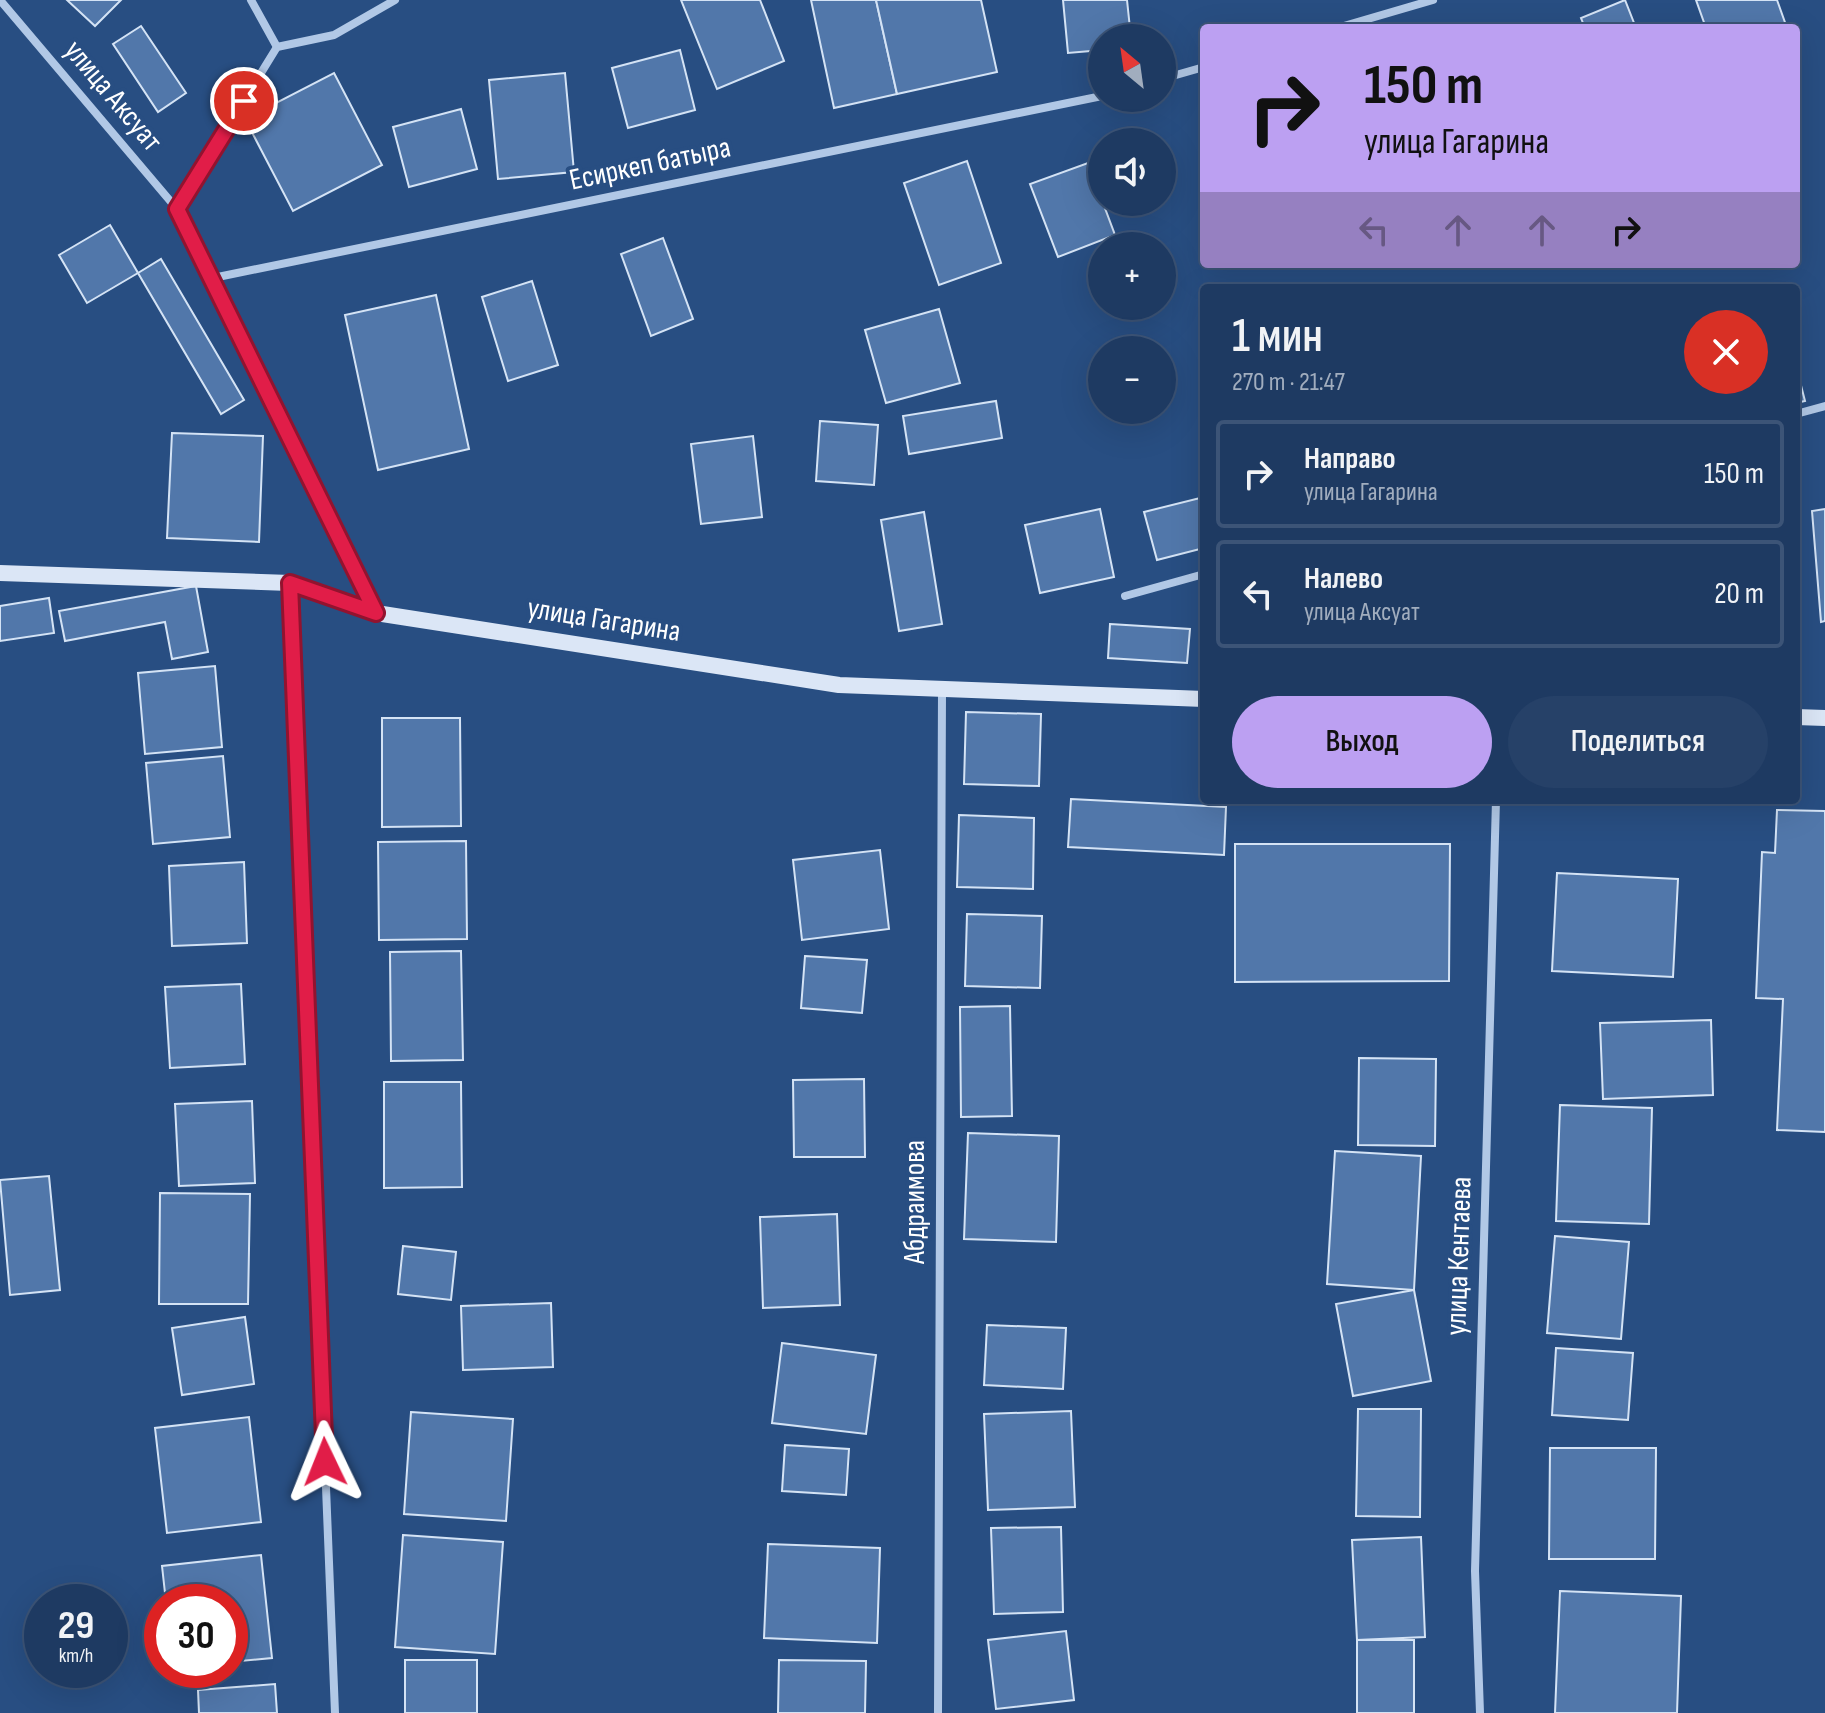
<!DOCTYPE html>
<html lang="ru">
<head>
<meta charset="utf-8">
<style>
  :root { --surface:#1e3a62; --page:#264168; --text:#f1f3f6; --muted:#a1adbe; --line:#3c5477; --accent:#bca0f2 }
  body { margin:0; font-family:"Sofia Sans Condensed",sans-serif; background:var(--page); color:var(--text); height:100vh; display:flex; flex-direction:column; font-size:30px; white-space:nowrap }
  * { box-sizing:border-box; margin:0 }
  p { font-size:26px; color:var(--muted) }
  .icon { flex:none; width:44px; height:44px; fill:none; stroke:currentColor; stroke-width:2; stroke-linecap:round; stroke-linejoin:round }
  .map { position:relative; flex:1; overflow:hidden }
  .drawer { position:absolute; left:1200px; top:284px; width:600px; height:520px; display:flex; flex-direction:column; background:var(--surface); border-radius:8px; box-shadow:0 8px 32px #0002,0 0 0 2px var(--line) }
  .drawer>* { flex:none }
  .top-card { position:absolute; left:1200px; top:24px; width:600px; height:244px; border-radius:8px; box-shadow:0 8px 32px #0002,0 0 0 2px var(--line); background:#bca0f2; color:#111; overflow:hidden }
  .needle { width:52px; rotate:331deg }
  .fabs { position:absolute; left:1088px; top:24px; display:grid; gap:16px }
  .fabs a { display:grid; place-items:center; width:88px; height:88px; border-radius:50%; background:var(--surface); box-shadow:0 8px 32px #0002,0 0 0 2px var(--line); font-size:40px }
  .speed { position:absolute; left:24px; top:1584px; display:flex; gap:16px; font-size:40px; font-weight:700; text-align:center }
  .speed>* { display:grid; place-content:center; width:104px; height:104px; border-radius:50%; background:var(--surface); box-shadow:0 8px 32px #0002,0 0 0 2px var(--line); line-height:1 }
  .speed small { font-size:20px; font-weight:400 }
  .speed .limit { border:12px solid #d22; background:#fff; color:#111 }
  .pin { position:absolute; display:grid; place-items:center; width:68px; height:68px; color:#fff; margin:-34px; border:4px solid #fff; border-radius:50%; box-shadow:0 2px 8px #0007 }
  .me { position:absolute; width:88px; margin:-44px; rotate:358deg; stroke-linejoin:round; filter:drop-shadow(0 0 6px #0008) }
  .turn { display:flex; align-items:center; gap:28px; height:168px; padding:0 32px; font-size:36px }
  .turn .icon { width:104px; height:104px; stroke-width:2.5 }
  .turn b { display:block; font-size:56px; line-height:68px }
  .lanes { display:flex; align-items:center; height:76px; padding:0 32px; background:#0003; justify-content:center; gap:40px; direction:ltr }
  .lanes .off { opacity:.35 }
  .round { display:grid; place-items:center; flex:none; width:84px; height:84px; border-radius:42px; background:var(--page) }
  .head { display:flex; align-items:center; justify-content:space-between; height:136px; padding:0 32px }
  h1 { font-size:48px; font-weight:600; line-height:60px }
  .cta { display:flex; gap:16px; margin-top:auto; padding:16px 32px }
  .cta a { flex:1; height:92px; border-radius:48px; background:var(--accent); color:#111; font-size:32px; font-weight:600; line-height:92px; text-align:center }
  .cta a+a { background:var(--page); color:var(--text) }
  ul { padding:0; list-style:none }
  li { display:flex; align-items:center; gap:24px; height:108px; margin:0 16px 12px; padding:0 16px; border:4px solid var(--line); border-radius:8px }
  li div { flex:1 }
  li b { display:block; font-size:30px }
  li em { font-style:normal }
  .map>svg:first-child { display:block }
  .building { fill:#5177aa; stroke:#d4e3f5; stroke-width:2 }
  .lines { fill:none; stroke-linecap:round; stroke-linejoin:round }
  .street { stroke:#b1c8e6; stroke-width:8 }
  .secondary { stroke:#dbe6f6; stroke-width:16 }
  .route-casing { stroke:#92132f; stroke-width:20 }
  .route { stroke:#e11d48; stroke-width:14 }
  .labels { text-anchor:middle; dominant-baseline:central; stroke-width:8; stroke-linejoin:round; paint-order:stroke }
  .street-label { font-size:30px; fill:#fff; stroke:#284e82 }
</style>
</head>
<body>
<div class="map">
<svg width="1825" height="1713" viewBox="0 0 1825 1713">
  <rect width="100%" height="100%" fill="#284e82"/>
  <!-- building -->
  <g class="building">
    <polygon points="67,0 121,0 95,26"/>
    <polygon points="681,0 760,0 784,61 717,89"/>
    <polygon points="811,0 876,0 897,94 834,108"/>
    <polygon points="876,0 981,0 997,72 897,94"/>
    <polygon points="1063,0 1127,0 1131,38 1102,38 1102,50 1068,53"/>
    <polygon points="1625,0 1636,28 1585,28 1581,18"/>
    <polygon points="1696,0 1777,0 1787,28 1706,28"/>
    <polygon points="141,26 186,93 158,112 113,44"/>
    <polygon points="680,50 695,110 628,128 612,68"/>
    <polygon points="334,73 382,165 293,211 245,119"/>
    <polygon points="565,73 574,172 498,179 489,80"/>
    <polygon points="461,109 477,169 409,187 393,127"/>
    <polygon points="967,161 1001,263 939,285 904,183"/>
    <polygon points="1088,163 1115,235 1058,257 1030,184"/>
    <polygon points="110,225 138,273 87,303 59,255"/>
    <polygon points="663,238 693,319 651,336 621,254"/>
    <polygon points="161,259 244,400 221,414 138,273"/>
    <polygon points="532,281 558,365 508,381 482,297"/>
    <polygon points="436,295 469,449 378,470 345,315"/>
    <polygon points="939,309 960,383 886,403 865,330"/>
    <polygon points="1796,366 1805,401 1796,403"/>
    <polygon points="996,401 1002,438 909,454 903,416"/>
    <polygon points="820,421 878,425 874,485 816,481"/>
    <polygon points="172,433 263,436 259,542 167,538"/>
    <polygon points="753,436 762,517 701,524 691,444"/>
    <polygon points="1204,497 1204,548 1157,560 1144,512"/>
    <polygon points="1100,509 1114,577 1040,593 1025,525"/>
    <polygon points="1825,509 1825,621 1821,622 1812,511"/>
    <polygon points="924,512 942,624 899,631 881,520"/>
    <polygon points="196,586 208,652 172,659 165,622 65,641 59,611"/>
    <polygon points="49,598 54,633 0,641 0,606"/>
    <polygon points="1110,624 1190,629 1187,663 1108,658"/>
    <polygon points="215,666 222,747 145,754 138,673"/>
    <polygon points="966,712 1041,714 1039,786 964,784"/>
    <polygon points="382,718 460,718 461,826 382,827"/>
    <polygon points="223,756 230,837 153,844 146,763"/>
    <polygon points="1071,799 1226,807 1224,855 1068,847"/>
    <polygon points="1777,810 1825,811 1825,1132 1777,1130 1783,999 1756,998 1762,852 1775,853"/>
    <polygon points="959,815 1034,818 1033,889 957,887"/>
    <polygon points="466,841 467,939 379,940 378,842"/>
    <polygon points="1235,844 1450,844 1449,981 1235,982"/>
    <polygon points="880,850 889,929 802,940 793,860"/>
    <polygon points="244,862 247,943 172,946 169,866"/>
    <polygon points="1557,873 1678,879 1673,977 1552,971"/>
    <polygon points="967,914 1042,916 1040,988 965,986"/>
    <polygon points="461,951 463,1060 391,1061 390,952"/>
    <polygon points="805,956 867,960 862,1013 801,1008"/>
    <polygon points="241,984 245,1064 170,1068 165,987"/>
    <polygon points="1010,1006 1012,1116 961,1117 960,1007"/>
    <polygon points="1711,1020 1713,1095 1603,1099 1600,1023"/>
    <polygon points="1359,1058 1436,1059 1435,1146 1358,1145"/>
    <polygon points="864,1079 865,1157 794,1157 793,1080"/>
    <polygon points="384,1082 461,1082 462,1187 384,1188"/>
    <polygon points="252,1101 255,1183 179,1186 175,1104"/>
    <polygon points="1560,1105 1652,1108 1649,1224 1556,1221"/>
    <polygon points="968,1133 1059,1136 1056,1242 964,1239"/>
    <polygon points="1335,1151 1421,1156 1414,1290 1327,1284"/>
    <polygon points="49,1176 60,1290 10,1295 0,1180"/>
    <polygon points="160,1193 250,1194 248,1304 159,1304"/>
    <polygon points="837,1214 840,1305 763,1308 760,1217"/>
    <polygon points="1555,1236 1629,1242 1621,1339 1547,1333"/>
    <polygon points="403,1246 456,1252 451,1300 398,1294"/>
    <polygon points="1414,1290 1431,1381 1353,1396 1336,1304"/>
    <polygon points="551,1303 553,1367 463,1370 461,1306"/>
    <polygon points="245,1317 254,1384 182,1395 172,1328"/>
    <polygon points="987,1325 1066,1328 1063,1389 984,1385"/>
    <polygon points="782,1343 876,1355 866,1434 772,1423"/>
    <polygon points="1556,1348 1633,1353 1628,1420 1552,1415"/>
    <polygon points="1358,1409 1421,1409 1420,1517 1356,1516"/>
    <polygon points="1071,1411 1075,1507 988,1510 984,1414"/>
    <polygon points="411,1412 513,1419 506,1521 404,1514"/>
    <polygon points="249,1417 261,1522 167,1533 155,1428"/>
    <polygon points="785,1445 849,1449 846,1495 782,1491"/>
    <polygon points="1550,1448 1656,1448 1655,1559 1549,1559"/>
    <polygon points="1061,1527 1063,1612 994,1614 991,1528"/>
    <polygon points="403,1535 503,1542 495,1654 395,1647"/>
    <polygon points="1421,1537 1425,1637 1357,1640 1352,1540"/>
    <polygon points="768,1544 880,1548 877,1643 764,1638"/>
    <polygon points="261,1555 272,1658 230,1662 230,1602 166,1602 162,1566"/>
    <polygon points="1560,1591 1681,1596 1677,1713 1555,1713"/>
    <polygon points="1066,1631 1074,1700 996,1709 988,1640"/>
    <rect x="1357" y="1640" width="57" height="73"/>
    <rect x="405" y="1660" width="72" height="53"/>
    <polygon points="779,1660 866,1661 865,1713 778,1713"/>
    <polygon points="275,1684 277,1713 199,1713 198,1690"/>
  </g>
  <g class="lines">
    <!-- street -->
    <g class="street">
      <polyline points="0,0 177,209 374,609"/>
      <polyline points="251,0 277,47"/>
      <polyline points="1337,28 1433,0"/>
      <polyline points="1162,79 1204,67"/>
      <polyline points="177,209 277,47 334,35 395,0"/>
      <polyline points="208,279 1102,96"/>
      <polyline points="1796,414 1825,406"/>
      <polyline points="290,583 335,1713"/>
      <polyline points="1125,596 1204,574"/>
      <polyline points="938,1713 942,691"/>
      <polyline points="1480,1713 1475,1571 1496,800"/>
    </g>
    <!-- secondary -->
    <g class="secondary">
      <polyline points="0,573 290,583 376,613 839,685 1204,699"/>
      <polyline points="1796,717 1825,718"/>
    </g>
  </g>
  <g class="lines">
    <defs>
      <polyline id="route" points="244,101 177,209 376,613 290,583 325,1462"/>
    </defs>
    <!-- route casing -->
    <use href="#route" class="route-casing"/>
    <!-- route -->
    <use href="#route" class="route"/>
  </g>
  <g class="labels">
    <!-- street labels -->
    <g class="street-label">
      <text transform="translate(113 96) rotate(50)">улица Аксуат</text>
      <text transform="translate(650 164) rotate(-12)">Есиркеп батыра</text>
      <text transform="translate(604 620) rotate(9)">улица Гагарина</text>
      <text transform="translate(915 1202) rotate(-90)">Абдраимова</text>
      <text transform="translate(1459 1256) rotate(-88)">улица Кентаева</text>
    </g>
  </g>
</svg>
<div class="fabs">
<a><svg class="needle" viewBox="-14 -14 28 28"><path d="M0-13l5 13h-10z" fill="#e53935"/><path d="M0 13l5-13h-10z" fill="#a1adbe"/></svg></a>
<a><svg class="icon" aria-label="sound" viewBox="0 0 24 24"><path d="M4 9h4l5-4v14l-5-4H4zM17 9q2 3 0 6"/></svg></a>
<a>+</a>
<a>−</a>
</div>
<div class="speed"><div>29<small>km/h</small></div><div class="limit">30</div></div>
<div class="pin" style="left:244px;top:101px;background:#d93025"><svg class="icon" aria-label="arrive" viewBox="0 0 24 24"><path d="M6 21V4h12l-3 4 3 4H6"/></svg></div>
<svg class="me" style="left:325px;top:1462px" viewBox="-20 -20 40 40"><path d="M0-17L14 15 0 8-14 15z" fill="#e11d48" stroke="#fff" stroke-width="4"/></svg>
<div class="top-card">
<div class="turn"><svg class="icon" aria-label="right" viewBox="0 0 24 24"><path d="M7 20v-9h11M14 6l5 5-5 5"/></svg><div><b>150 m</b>улица Гагарина</div></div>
<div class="lanes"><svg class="icon off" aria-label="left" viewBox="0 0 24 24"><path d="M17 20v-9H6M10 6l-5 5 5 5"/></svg><svg class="icon off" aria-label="ahead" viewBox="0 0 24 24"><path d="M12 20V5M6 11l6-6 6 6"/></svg><svg class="icon off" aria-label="ahead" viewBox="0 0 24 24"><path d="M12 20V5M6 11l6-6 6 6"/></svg><svg class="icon" aria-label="right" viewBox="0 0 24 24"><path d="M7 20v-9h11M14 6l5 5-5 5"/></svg></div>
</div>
<section class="drawer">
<div class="head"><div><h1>1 мин</h1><p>270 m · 21:47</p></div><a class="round" style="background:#d93025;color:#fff"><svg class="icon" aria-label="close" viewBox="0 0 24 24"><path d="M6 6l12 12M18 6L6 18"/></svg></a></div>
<ul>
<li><svg class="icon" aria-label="right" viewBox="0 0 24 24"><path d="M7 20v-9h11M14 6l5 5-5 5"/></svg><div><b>Направо</b><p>улица Гагарина</p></div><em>150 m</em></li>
<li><svg class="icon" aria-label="left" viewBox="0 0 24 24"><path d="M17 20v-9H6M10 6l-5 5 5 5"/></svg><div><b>Налево</b><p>улица Аксуат</p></div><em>20 m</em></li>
</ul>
<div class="cta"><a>Выход</a><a>Поделиться</a></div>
</section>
</div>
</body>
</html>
